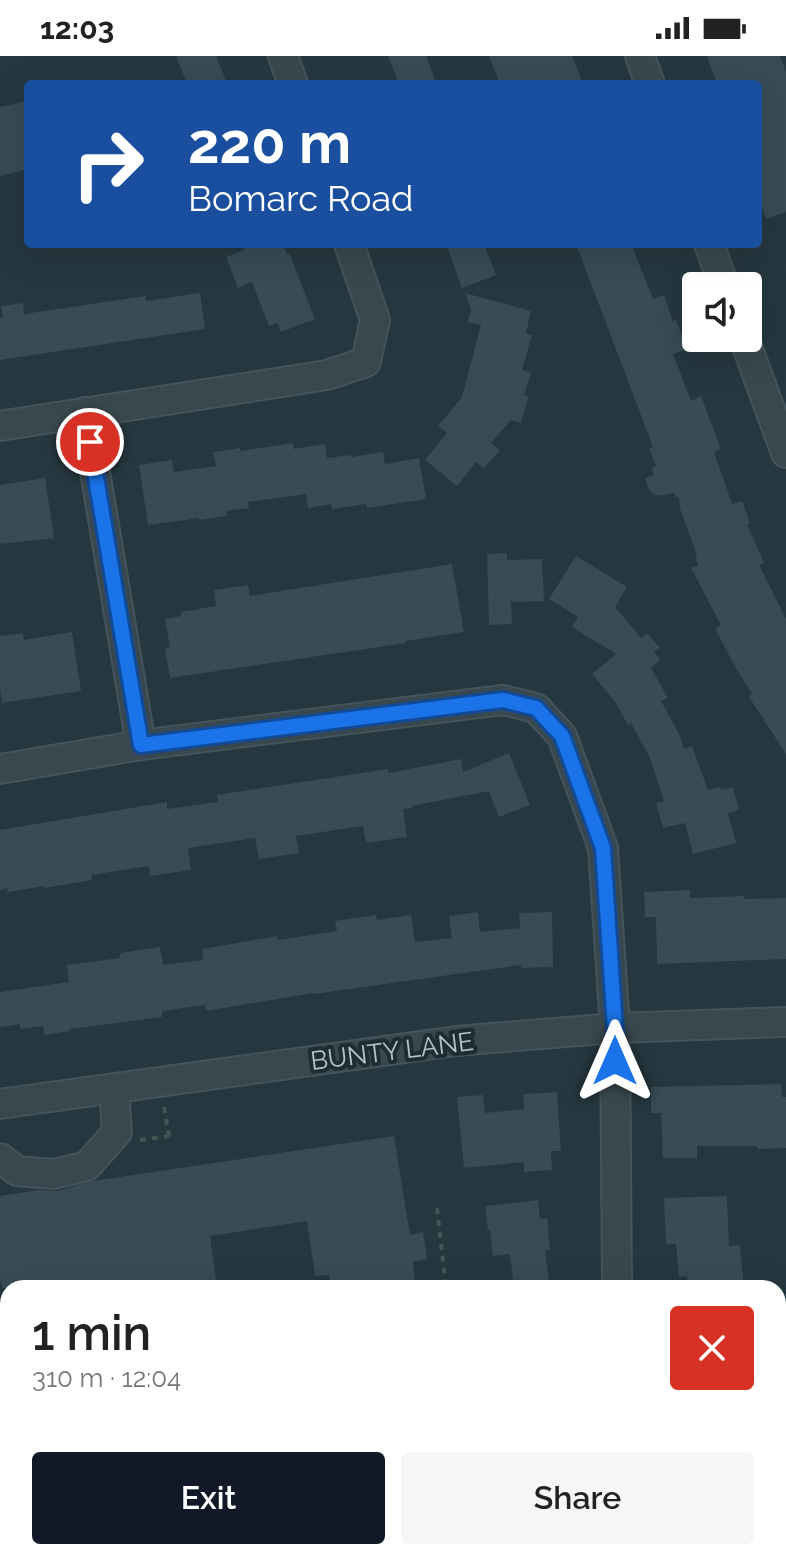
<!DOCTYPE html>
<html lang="en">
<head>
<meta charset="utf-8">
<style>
  :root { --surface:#fff; --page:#f6f6f6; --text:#222; --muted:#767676; --accent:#111827 }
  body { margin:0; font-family:Raleway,sans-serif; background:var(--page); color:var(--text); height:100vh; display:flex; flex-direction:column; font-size:30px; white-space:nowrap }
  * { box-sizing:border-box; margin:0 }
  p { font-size:26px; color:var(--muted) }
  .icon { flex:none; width:44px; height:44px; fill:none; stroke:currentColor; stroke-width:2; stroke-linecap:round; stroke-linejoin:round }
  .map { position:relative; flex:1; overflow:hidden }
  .sheet { position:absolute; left:0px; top:1224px; width:786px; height:280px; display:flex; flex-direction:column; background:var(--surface); border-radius:24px 24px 0 0; box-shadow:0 8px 32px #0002 }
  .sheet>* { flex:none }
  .top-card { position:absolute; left:24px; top:24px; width:738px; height:168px; border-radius:8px; box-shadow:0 8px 32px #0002; background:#1a4fa0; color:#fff; overflow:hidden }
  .buttons { position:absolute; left:682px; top:216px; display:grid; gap:16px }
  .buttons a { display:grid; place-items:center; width:80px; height:80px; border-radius:8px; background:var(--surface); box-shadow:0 8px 32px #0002; font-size:40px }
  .pin { position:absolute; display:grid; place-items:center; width:68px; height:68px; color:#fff; margin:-34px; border:4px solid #fff; border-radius:50%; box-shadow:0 2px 8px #0007 }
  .me { position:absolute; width:88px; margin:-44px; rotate:0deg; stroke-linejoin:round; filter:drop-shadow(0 0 6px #0008) }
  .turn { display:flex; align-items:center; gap:28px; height:168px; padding:0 32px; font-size:36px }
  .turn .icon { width:104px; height:104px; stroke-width:2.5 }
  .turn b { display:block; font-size:56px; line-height:68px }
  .round { display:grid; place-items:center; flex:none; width:84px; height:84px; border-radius:8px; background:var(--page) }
  .headline { display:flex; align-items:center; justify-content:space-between; height:136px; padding:0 32px }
  h1 { font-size:48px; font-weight:600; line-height:60px }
  .button { display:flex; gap:16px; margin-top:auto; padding:16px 32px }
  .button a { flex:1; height:92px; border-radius:8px; background:var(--accent); color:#fff; font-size:32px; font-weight:600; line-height:92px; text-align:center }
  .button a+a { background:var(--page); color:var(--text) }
  .status { display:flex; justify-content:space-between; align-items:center; height:56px; padding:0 40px; background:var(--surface); direction:ltr }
  .status svg { height:22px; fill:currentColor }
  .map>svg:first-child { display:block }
  .building { fill:#374c55 }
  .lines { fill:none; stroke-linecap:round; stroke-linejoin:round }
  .minor-casing { stroke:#45545b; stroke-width:32 }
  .path { stroke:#405853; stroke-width:4; stroke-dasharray:6 6; stroke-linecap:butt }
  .minor { stroke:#39484f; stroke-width:28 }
  .route-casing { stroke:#114b97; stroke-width:20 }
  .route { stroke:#1a73e8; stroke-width:14 }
  .labels { text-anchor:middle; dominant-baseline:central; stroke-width:8; stroke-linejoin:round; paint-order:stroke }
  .street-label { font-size:26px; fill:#b5c2c9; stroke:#1e2d34 }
</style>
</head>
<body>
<div class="status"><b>12:03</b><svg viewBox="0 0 49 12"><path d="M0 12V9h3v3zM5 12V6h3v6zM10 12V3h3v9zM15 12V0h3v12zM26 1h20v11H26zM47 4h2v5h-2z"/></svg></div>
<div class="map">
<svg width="786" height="1504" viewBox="0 0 786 1504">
  <rect width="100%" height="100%" fill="#25373f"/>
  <!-- building -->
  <g class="building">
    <polygon points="176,0 216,0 227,28 187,28"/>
    <polygon points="388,0 426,0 437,28 399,28"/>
    <polygon points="489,0 572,0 583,28 500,28"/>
    <polygon points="707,0 780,0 786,16 786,156 766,163 758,142 758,28 717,28"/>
    <polygon points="28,45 28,113 0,120 0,51"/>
    <polygon points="242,188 283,188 287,198 289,197 315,263 281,276 277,267 269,270 252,226 238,232 226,201 245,194"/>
    <polygon points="446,188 484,188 496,219 462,232"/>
    <polygon points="576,188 631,188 653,243 664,239 673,265 676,264 687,293 673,298 691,345 701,340 721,393 714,396 732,448 742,445 750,467 747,468 764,507 759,509 786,563 786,698 749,641 752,638 735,611 715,572 721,569 691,512 698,509 695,500 697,499 680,453 679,441 676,441 674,437 660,440 653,438 649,433 645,422 654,419 652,412 656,410 649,392 653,391"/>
    <polygon points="200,237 205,273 0,304 0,262 3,262 1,250 23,247 24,258 146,240 146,245"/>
    <polygon points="465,237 531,255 526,277 532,279 522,314 531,317 524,339 529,340 521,367 511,364 491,387 500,394 484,412 476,406 457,430 425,404 447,377 438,370 462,341 481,269 468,266 471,253"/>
    <polygon points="293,387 294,393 325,388 327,402 351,399 352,401 383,396 385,408 419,402 426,443 367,452 366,448 332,453 331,448 308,452 306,438 248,446 249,452 226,455 227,460 199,464 199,462 148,469 139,409 172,404 174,416 216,410 213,396 240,392 240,395"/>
    <polygon points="45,422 54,482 0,488 0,429"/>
    <polygon points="507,497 507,504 542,503 544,545 511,546 512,568 489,569 487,498"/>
    <polygon points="576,500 627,531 615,551 641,582 647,577 660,592 654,596 660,604 651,612 668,642 661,645 679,678 684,693 692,690 708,734 720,731 721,734 733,731 739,754 728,757 736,787 693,798 685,767 663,772 656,747 664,745 650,702 631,667 628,669 616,647 592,618 616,598 572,571 578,561 549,543"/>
    <polygon points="452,508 464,576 405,585 406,587 170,622 165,592 170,591 165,563 181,560 181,556 216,550 214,534 248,529 250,540"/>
    <polygon points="72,576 81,635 2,647 0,633 0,580 23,577 24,584"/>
    <polygon points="509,697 530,749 499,761 489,735 412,750 413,752 403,753 407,781 366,787 363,770 296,780 299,797 259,803 255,782 188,792 191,814 150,820 149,810 91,819 92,824 44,832 44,830 8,836 7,832 0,834 0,774 167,746 167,753 218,746 217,739 388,713 389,717 461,703 463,716"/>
    <polygon points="690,834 690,842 744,840 744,843 786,842 786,903 657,908 656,861 645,861 644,836"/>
    <polygon points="478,856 480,876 520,872 519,857 552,856 553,911 521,912 521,909 314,938 313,937 206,955 205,949 162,955 162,961 70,973 70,975 44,979 43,970 20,973 20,968 0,971 0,936 69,926 67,909 120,902 120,897 160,891 163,909 203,904 202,893 277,880 278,884 337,875 335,865 376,859 377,864 411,859 415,886 452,882 449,860"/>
    <polygon points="781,1028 782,1041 786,1041 786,1092 758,1093 757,1090 697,1090 697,1102 663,1102 661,1057 651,1057 651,1031"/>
    <polygon points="557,1036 561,1095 551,1095 552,1114 524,1116 524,1106 464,1112 457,1041 483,1039 485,1057 524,1053 523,1038"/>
    <polygon points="394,1080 410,1179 423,1176 427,1203 413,1206 415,1228 392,1232 332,1232 329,1219 315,1220 307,1165 210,1180 217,1232 2,1232 1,1226 0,1226 0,1140 38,1134 58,1135 93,1125"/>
    <polygon points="727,1140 729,1190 740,1189 744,1232 688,1232 687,1220 679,1221 676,1188 666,1188 664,1142"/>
    <polygon points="538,1144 540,1163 547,1162 550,1194 545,1194 550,1232 514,1232 510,1198 493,1200 490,1174 488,1174 485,1150"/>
  </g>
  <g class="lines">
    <defs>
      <g id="minor">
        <polyline points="283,0 293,28"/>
        <polyline points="640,0 650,28"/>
        <polyline points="709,188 724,230"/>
        <polyline points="744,282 786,397"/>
        <polyline points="85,356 141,689"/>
        <polyline points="0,370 327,319 366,306 375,264 349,188"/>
        <polyline points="0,713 141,689 503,644 536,652 562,680 603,792 615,972 617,1232"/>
        <polyline points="0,1048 456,985 615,972 786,966"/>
        <polyline points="0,1102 17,1115 54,1118 87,1110 117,1076 114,1033"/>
        <polyline points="698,1496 701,1504"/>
      </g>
    </defs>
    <!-- minor casing -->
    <use href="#minor" class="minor-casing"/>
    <!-- path -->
    <g class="path">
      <polyline points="164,1051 170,1085"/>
      <polyline points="140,1084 169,1080"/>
      <polyline points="437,1152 446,1232"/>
      <polyline points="0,1297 5,1301 8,1317"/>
      <polyline points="37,1496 38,1504"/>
      <polyline points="174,1496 177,1504"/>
      <polyline points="88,1504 113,1496"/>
    </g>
    <!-- minor -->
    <use href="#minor" class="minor"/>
  </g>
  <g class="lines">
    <defs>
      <polyline id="route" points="90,386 141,689 503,644 536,652 562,680 603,792 615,972 615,1005"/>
    </defs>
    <!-- route casing -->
    <use href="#route" class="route-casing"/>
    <!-- route -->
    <use href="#route" class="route"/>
  </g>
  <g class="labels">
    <!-- street labels -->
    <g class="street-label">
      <text transform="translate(392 995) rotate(-7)">BUNTY LANE</text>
    </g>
  </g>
</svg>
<div class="buttons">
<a><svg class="icon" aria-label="sound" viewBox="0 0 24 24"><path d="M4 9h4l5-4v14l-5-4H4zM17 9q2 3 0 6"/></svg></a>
</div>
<div class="pin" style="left:90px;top:386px;background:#d93025"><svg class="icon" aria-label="arrive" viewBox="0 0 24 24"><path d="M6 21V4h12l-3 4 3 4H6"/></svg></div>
<svg class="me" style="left:615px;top:1005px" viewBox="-20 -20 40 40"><path d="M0-17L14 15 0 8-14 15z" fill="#1a73e8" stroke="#fff" stroke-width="4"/></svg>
<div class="top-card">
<div class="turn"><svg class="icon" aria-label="right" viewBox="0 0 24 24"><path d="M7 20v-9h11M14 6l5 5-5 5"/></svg><div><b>220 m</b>Bomarc Road</div></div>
</div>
<section class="sheet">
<div class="headline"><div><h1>1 min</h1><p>310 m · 12:04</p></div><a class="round" style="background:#d93025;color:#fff"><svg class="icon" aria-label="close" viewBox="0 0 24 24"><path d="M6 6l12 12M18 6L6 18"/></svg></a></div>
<div class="button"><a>Exit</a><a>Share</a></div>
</section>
</div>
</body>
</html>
